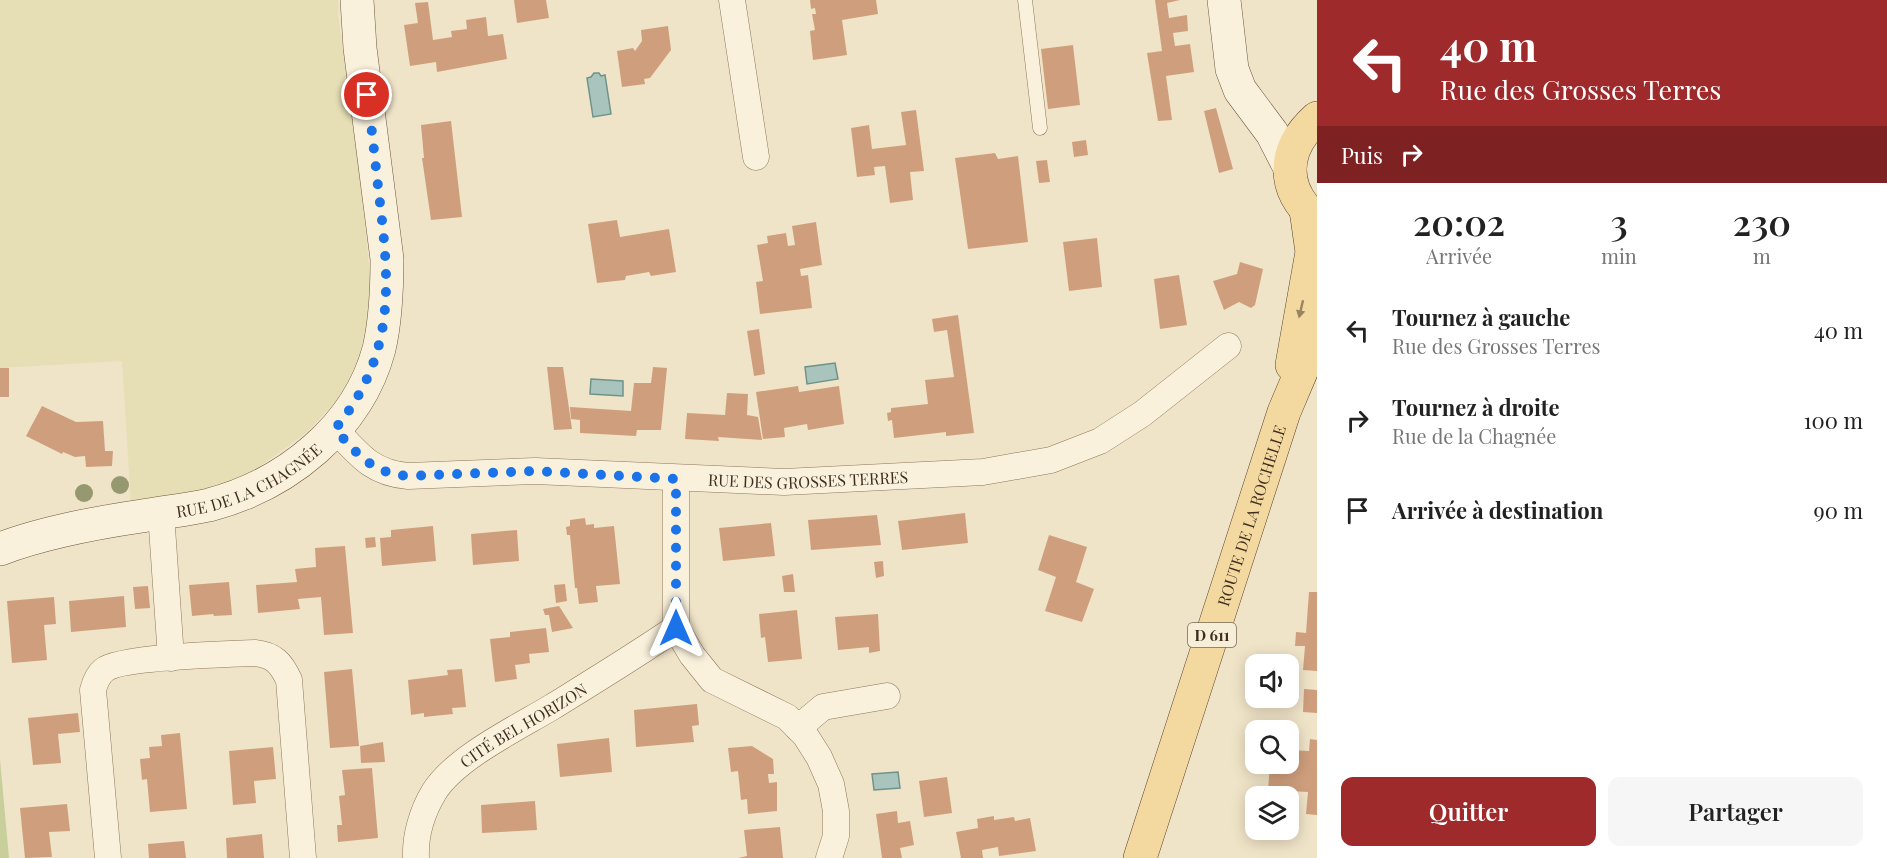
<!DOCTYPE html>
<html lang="fr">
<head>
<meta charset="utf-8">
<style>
  :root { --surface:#fff; --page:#f6f6f6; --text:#222; --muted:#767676; --accent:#9e2a2b }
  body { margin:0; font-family:"Playfair Display",serif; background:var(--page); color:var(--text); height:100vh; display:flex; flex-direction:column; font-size:22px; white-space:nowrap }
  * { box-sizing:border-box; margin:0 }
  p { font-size:20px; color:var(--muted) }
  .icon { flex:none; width:33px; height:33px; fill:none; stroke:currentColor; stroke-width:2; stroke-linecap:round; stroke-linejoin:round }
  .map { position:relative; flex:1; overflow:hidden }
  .side { display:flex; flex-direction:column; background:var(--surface); width:570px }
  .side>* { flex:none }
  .banner { background:#9e2a2b; color:#fff; overflow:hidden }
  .fabs { position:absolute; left:1245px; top:654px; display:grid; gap:12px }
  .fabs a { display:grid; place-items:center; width:54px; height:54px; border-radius:12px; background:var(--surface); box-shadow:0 3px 15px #0003; font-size:30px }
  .pin { position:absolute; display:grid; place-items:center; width:51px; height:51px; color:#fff; margin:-26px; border:3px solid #fff; border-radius:50%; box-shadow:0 2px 6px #0007 }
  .me { position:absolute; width:66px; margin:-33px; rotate:0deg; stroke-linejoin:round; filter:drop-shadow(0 0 4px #0008) }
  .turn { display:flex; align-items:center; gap:21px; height:126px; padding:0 24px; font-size:27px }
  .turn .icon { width:78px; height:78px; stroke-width:2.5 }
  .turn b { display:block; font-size:42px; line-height:51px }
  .then { display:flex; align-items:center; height:57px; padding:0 24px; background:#0003; gap:12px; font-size:22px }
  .eta { display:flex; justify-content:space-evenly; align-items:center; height:102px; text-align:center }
  .eta b { font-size:36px; font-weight:600; line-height:42px }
  .button { display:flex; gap:12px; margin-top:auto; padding:12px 24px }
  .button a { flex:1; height:69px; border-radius:12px; background:var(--accent); color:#fff; font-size:24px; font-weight:600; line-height:69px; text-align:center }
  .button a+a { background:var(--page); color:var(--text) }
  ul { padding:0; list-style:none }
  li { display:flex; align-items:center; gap:18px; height:90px; padding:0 24px }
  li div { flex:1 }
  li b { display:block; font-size:22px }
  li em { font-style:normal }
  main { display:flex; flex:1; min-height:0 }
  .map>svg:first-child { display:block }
  .farmland { fill:#e6deb5 }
  .green { fill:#c9cf9b }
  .water { fill:#a9c4bc; stroke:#6f938a; stroke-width:1.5 }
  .building { fill:#cf9f7d }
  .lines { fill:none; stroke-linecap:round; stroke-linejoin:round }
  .lane-casing { stroke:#8d765c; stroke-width:15 }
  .street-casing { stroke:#8d765c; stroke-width:27 }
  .secondary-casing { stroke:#6f573f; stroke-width:34 }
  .primary-casing { stroke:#5b4430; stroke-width:34 }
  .lane { stroke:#faf1dc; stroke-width:14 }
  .street { stroke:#faf1dc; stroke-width:26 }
  .secondary { stroke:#faf1dc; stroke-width:33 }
  .primary { stroke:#f3d9a0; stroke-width:33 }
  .tree { fill:#96986f }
  .oneway { fill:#988460 }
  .route { stroke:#1a73e8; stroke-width:10; stroke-dasharray:0 18 }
  .labels { text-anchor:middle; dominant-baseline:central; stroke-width:4.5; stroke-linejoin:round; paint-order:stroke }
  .shield { fill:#f7eed8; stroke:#756857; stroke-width:1.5 }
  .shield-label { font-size:15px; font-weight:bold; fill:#3d2e20 }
  .street-label { font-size:16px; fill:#3d2e20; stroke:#f7eed8 }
</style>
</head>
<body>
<main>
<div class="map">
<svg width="1317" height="858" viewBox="0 0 1317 858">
  <rect width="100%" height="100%" fill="#f0e4c8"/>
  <!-- farmland -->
  <polygon class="farmland" points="0,0 338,0 338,15 362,194 370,276 370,303 366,327 359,357 349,379 336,401 307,432 247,476 228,484 131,504 122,361 0,368"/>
  <!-- green -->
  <polygon class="green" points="0,759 9,858 0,858"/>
  <!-- water -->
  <g class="water">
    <polygon points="594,73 599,73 601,76 605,75 611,114 593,117 587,78 591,77"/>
    <polygon points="835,363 838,379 807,384 805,367"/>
    <polygon points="591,379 623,381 623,396 590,394"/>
    <polygon points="898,772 900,788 874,790 872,774"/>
  </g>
  <!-- building -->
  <g class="building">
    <polygon points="514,0 546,0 549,18 517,23"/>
    <polygon points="810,0 876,0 878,14 842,20 847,55 813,60 810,31 815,30 812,14 816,14 815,8 811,9"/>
    <polygon points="1155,0 1180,0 1167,3 1169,18 1187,15 1188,31 1173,33 1175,46 1190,44 1194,72 1166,76 1172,120 1158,121 1147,53 1162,51"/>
    <polygon points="428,2 433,40 452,37 451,31 467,29 466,20 486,17 488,36 503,34 507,59 437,72 436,62 410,66 404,25 418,23 415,3"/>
    <polygon points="668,26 671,50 650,78 644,79 645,84 622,87 617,51 633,48 635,51 642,41 641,30"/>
    <polygon points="1073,45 1080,105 1048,109 1041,49"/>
    <polygon points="1216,108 1233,169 1219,173 1204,111"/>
    <polygon points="916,110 924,171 910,172 913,200 890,203 885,166 874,167 875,175 857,177 851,128 869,125 872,149 906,145 901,112"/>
    <polygon points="451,121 462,217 431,220 422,158 424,158 421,125"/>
    <polygon points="1086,140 1088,155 1074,157 1072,142"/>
    <polygon points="995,153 998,159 1018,156 1028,242 968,249 955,158"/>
    <polygon points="1047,160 1050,182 1039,183 1036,161"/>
    <polygon points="617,220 620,237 669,229 676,272 651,276 649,272 626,276 625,280 597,283 588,224"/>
    <polygon points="816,222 822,265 800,269 801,276 808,275 812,308 760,314 756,282 763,281 757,245 768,243 767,236 786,233 788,246 795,245 792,226"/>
    <polygon points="1097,238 1102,287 1069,291 1063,242"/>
    <polygon points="1240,262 1263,269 1255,305 1251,308 1239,302 1224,310 1213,281 1237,274"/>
    <polygon points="1179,275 1187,325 1160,329 1154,279"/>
    <polygon points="958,315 974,433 946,436 946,432 894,438 892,420 888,421 887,413 891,412 891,408 928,404 925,380 954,377 947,330 934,332 932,319"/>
    <polygon points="759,329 765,374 754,376 747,331"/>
    <polygon points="547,367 563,367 572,429 554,430"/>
    <polygon points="653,367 667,368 661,430 637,430 636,436 580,433 580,420 571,419 570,407 631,411 634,383 651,383"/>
    <rect x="0" y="368" width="9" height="29"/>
    <polygon points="798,386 799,392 839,386 844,424 808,430 807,424 784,428 785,437 763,439 756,392"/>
    <polygon points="727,393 748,394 747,415 758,417 762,440 718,437 719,441 685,439 687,413 725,415"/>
    <polygon points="42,406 76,422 103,421 105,451 113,451 112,466 86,467 85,456 75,457 63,452 62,454 26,436"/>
    <polygon points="965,513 968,543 902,550 898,521"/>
    <polygon points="877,515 881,545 811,550 808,520"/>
    <polygon points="585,518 586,525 594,524 594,528 614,526 620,584 596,586 598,602 579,604 577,588 575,588 570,535 567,535 566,527 570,526 570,520"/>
    <polygon points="771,523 775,556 723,561 719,528"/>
    <polygon points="433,526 436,561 382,566 380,538 391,537 391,530"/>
    <polygon points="517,530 519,561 473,565 471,534"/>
    <polygon points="1049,535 1087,547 1076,582 1094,589 1082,622 1045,611 1056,577 1038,570"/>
    <polygon points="375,537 376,547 366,548 365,538"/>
    <polygon points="345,546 353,633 324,635 321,597 298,599 300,609 258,613 256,585 297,582 295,569 316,567 315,548"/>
    <polygon points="883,561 884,576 876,578 874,562"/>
    <polygon points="793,574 795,592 784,592 782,576"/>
    <polygon points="229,582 232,615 214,616 213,614 192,616 189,585"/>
    <polygon points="565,584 567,601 556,603 554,585"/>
    <polygon points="148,586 150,608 135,609 133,587"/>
    <polygon points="1309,592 1317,592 1317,671 1303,670 1305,646 1295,646 1296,632 1306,633"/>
    <polygon points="124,596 126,627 71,632 69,601"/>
    <polygon points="54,597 56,624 44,625 47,660 12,663 7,601"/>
    <polygon points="559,606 573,628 552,632 549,615 545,615 543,609"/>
    <polygon points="797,610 802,659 768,662 765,637 761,638 759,614"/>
    <polygon points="878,614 880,651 869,653 869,647 838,650 835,617"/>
    <polygon points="546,628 549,652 529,654 530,663 515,665 517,679 495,682 490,639 510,637 510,632"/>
    <polygon points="352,669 359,746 330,748 324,672"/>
    <polygon points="462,669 466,707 452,708 453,714 424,717 424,713 411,715 408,680 448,675 447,670"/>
    <polygon points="1304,689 1317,690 1317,713 1303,712"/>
    <polygon points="697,704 699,725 692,726 694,742 636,747 634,710"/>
    <polygon points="78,713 80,732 58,734 61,763 33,765 28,718"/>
    <polygon points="180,733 187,809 150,812 147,779 142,780 140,759 150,758 149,747 162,746 161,735"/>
    <polygon points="609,738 612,772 560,777 557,744"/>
    <polygon points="1310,739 1317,740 1317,815 1306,814 1308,792 1268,790 1270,764 1288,764 1288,750 1309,751"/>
    <polygon points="383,742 385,762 361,763 360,746"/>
    <polygon points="752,746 773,759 774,774 768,774 769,783 777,782 777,811 748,814 747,799 741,800 738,771 731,772 728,748"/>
    <polygon points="273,747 276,779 254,781 256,803 233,805 229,751"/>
    <polygon points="372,768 378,838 338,842 337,825 342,825 339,796 345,795 342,770"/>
    <polygon points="947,777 952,813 924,817 919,781"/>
    <polygon points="535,801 537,830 482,833 481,805"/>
    <polygon points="67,804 70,831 49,832 52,857 25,858 20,808"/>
    <polygon points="897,811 898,823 910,821 914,845 900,848 902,858 882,858 876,814"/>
    <polygon points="994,816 994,820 1014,817 1015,821 1030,818 1036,851 999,856 998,847 982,850 983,858 961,858 956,832 978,828 977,819"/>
    <polygon points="780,827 783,858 738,858 747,856 744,830"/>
    <polygon points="262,834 264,858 227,858 226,838"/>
    <polygon points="184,841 186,858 149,858 148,844"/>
  </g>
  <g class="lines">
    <defs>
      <polyline id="lane" points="1025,0 1040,128"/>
      <g id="street">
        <polyline points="732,0 756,157"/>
        <path id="s1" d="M 335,429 C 359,455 372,473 408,476 L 535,471 L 784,482 L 983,472 L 1051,460 L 1100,441 L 1142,414 L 1228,346"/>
        <polyline points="676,479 676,628 692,655 712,680 787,717 805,735 819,757 831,784 836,811 836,836 829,858"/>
        <polyline points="161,513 171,658"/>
        <polyline points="798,728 823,707 887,696"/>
        <path d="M 108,858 L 93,690 C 95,682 98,675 104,670 C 119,657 230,654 255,653 C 274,655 281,663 289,680 L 303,858"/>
        <path id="s2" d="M 416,858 C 415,836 422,812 434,792 C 455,758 517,728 552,707 C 594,681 635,656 676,628"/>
      </g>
      <g id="secondary">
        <polyline points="1224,0 1232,69 1240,90 1272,133 1290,168"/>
        <path id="s3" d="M 0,549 C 45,532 94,523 142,516 C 164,512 187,510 209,505 C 286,485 358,428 379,349 C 386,319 387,289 387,259 L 360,48 L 357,0"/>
      </g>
      <g id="primary">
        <path d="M 1317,118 C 1282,149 1280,189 1317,220"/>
        <polyline points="1292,365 1312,252 1306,210"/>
        <path id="s4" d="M 1140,858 L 1284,412 L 1317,334"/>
      </g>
    </defs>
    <!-- lane casing -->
    <use href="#lane" class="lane-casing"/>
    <!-- street casing -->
    <use href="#street" class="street-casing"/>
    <!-- secondary casing -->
    <use href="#secondary" class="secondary-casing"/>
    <!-- primary casing -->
    <use href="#primary" class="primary-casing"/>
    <!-- lane -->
    <use href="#lane" class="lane"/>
    <!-- street -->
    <use href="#street" class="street"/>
    <!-- secondary -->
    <use href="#secondary" class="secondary"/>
    <!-- primary -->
    <use href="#primary" class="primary"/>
  </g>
  <!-- trees -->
  <g class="tree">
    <circle cx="120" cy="485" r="9"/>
    <circle cx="84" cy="493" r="9"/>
  </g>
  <!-- one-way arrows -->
  <defs><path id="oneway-solid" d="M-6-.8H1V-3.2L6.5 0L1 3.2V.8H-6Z" transform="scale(1.5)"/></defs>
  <use class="oneway" href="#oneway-solid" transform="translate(1301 309) rotate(103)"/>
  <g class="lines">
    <!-- route -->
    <path class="route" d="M 367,95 C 372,128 375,161 379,195 C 390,284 396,355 335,429 C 358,455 372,473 408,476 L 535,471 L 676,479 L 676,628"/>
  </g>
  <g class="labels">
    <!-- shield labels -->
    <rect class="shield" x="1188" y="623" width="48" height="24" rx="4.5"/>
    <g class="shield-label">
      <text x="1212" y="635">D 611</text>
    </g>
    <!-- street labels -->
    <g class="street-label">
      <text stroke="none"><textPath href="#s3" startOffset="260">RUE DE LA CHAGNÉE</textPath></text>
      <text stroke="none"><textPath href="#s1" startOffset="490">RUE DES GROSSES TERRES</textPath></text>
      <text stroke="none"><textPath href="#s4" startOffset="360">ROUTE DE LA ROCHELLE</textPath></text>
      <text stroke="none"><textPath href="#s2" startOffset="182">CITÉ BEL HORIZON</textPath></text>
    </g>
  </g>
</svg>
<div class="fabs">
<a><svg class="icon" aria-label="sound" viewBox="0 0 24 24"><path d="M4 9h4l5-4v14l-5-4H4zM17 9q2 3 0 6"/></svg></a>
<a><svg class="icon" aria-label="search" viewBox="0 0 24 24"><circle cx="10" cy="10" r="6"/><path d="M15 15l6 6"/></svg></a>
<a><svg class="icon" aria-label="layers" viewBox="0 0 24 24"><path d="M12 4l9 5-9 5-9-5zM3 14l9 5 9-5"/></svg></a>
</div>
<div class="pin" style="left:367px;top:95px;background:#d93025"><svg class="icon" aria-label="arrive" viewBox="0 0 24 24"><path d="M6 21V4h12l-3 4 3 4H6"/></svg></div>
<svg class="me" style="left:676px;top:628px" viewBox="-20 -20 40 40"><path d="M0-17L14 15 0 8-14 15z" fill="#1a73e8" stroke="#fff" stroke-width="4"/></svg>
</div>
<section class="side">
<div class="banner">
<div class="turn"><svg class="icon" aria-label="left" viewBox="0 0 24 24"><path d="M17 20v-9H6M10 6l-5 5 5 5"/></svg><div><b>40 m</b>Rue des Grosses Terres</div></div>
<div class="then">Puis<svg class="icon" aria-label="right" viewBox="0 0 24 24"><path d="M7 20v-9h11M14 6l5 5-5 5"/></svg></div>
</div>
<div class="eta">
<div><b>20:02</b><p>Arrivée</p></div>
<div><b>3</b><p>min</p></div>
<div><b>230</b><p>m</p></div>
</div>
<ul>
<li><svg class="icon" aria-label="left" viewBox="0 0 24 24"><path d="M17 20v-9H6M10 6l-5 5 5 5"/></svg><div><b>Tournez à gauche</b><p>Rue des Grosses Terres</p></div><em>40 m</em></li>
<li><svg class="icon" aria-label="right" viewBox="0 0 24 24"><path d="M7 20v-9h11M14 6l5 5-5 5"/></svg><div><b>Tournez à droite</b><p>Rue de la Chagnée</p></div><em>100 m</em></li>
<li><svg class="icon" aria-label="arrive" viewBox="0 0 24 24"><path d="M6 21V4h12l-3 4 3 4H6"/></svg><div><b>Arrivée à destination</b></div><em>90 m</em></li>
</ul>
<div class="button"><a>Quitter</a><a>Partager</a></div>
</section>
</main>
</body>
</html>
